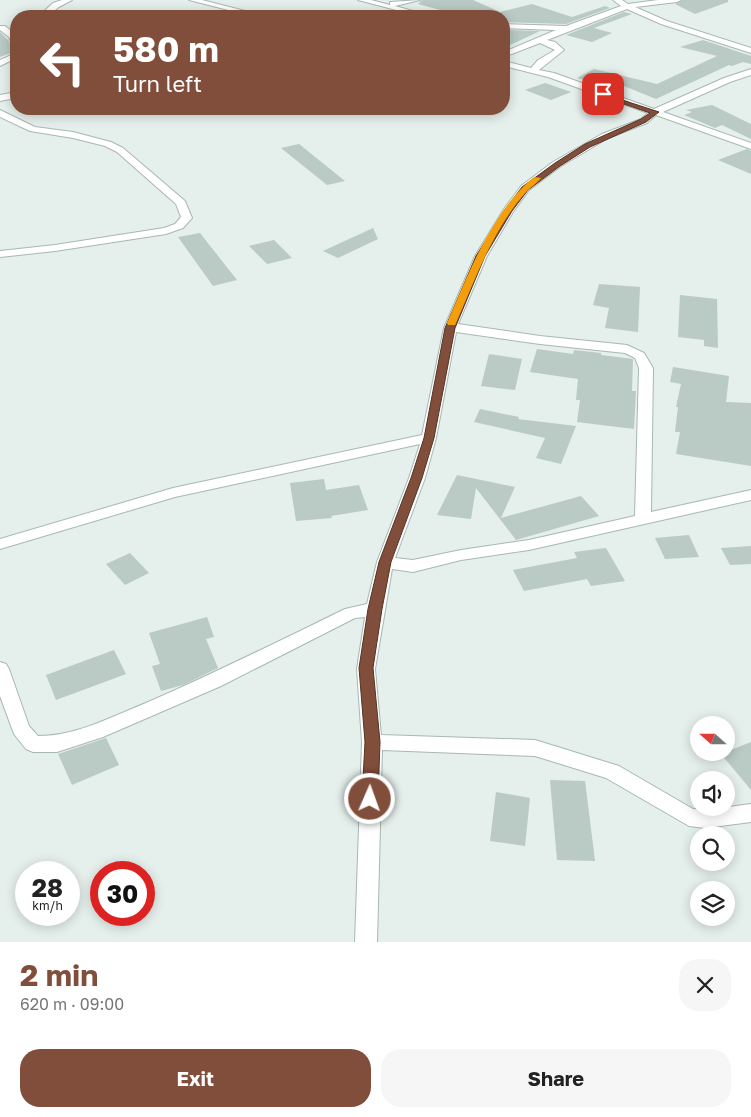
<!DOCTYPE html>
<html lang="en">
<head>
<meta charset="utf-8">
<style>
  :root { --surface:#fff; --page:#f6f6f6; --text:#222; --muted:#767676; --accent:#824e3c }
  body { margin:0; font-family:"Golos Text",sans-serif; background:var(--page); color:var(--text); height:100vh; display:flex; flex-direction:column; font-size:19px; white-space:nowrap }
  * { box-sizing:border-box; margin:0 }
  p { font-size:16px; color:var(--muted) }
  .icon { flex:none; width:28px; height:28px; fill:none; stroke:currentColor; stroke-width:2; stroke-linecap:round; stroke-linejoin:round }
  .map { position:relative; height:942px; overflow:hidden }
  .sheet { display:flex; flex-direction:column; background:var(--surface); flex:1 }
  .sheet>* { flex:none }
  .banner { position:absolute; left:10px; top:10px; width:500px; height:105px; border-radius:20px; box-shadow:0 2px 12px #0003; background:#824e3c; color:#fff; overflow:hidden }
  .needle { width:32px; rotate:291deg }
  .controls { position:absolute; left:690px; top:716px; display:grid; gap:10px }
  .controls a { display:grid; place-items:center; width:45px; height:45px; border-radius:50%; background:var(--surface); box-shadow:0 2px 12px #0003; font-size:25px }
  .speed { position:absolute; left:15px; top:861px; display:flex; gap:10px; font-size:25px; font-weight:700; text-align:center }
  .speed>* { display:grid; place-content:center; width:65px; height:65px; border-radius:50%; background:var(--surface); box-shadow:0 2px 12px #0003; line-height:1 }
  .speed small { font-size:12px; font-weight:400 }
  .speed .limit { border:8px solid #d22; background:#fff; color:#111 }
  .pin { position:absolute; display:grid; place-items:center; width:42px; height:42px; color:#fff; margin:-21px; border-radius:10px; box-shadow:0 2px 8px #0006 }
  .me { position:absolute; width:55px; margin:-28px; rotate:2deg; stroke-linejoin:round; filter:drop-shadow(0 0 4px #0008) }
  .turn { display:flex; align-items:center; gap:18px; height:105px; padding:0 20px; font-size:22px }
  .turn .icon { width:65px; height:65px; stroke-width:2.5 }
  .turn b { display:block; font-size:35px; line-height:42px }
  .round { display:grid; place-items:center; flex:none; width:52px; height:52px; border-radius:20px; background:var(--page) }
  .overview { display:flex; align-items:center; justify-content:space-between; height:85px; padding:0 20px }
  h1 { font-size:30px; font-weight:700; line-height:38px; color:var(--accent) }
  .button { display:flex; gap:10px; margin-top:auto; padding:10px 20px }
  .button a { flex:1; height:58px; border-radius:20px; background:var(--accent); color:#fff; font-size:20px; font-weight:700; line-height:58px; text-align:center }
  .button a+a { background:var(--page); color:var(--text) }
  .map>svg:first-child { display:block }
  .building { fill:#bacac4 }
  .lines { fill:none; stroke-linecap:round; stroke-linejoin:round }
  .minor-casing { stroke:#a7b8b2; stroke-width:2 }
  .minor { fill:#fff; fill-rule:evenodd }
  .route { fill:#824e3c; stroke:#543327 }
  .slow { fill:#f59e0b }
</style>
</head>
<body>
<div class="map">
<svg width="751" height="942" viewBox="0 0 751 942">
  <rect width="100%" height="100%" fill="#e5efeb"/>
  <!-- building -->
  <g class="building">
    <polygon points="422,0 473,0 500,12 532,4 572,17 605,6 610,8 566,24 504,22 504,16 462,16 418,4"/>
    <polygon points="683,0 728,0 728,2 695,14 675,4"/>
    <polygon points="624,12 632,14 594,28 612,33 592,42 566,35"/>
    <polygon points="504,30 540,31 504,48"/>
    <polygon points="0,32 9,41 11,47 16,48 16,51 0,57"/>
    <polygon points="703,40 751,56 751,64 743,62 732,66 729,65 656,99 619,84 613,87 577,78 594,69 657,84 717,56 680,47"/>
    <polygon points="545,83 551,85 571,92 551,100 525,90"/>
    <polygon points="712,105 751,124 751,139 722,125 715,128 684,115 692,112 686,110"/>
    <polygon points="299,144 345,181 327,185 281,148"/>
    <polygon points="747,149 751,151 751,174 718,160"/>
    <polygon points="373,228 378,239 338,258 323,251"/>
    <polygon points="200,233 237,280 213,286 178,237"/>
    <polygon points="274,240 292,258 267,264 249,246"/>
    <polygon points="599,284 640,287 638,332 605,328 609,308 593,305"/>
    <polygon points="680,295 717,299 718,348 704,346 704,340 678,337"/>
    <polygon points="537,349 573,354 574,350 601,353 601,355 633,359 632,391 636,391 634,429 577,422 580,400 576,400 578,379 530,372"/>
    <polygon points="489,354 522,359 515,390 481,386"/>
    <polygon points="673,367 729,376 726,402 751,403 751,466 676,454 680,432 675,432 678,407 676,407 681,384 670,382"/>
    <polygon points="480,409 519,417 518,419 576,426 561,464 536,458 545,438 474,422"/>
    <polygon points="457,475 515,487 501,518 581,496 599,516 516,540 476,488 471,519 437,515"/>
    <polygon points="324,479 326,490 359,485 368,510 331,516 332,518 296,521 290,483"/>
    <polygon points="689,535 699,557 665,559 655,538"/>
    <polygon points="751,546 751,564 730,565 721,548"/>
    <polygon points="606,548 625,581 591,586 587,579 524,591 513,570 577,558 574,552"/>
    <polygon points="130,553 149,573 125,585 106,564"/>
    <polygon points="207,617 214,637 206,639 218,668 183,685 161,691 152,666 160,664 149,633"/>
    <polygon points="114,650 126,674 56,700 46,675"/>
    <polygon points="106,738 119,765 72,785 58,754"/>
    <polygon points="751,742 751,790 721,754"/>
    <polygon points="550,780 585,781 595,861 557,860"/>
    <polygon points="496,792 530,798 525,846 490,841"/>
  </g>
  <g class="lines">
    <defs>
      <g id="minor">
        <polygon points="62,0 72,0 59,7 47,16 39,16 53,3"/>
        <polygon points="189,0 202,0 265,16 252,16"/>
        <polygon points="358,0 371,0 390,5 390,2 420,0 395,6 431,16 419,16"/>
        <path d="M 613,0 L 622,0 L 628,4 L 658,0 L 681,0 L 677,2 L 635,7 L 667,21 L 751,48 L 751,53 L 661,24 L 627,9 L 547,40 L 555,42 L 564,50 L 539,70 L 554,73 L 654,109 L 724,78 L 751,69 L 751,75 L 730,82 L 663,112 L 751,143 L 751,149 L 656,115 L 647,123 L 608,138 L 561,166 L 529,190 L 513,212 L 487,256 L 458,324 L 540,336 L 627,345 L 644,353 L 653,368 L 651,512 L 751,490 L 751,500 L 529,550 L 461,560 L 413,572 L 392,569 L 375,669 L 381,735 L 535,740 L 619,766 L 693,809 L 705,810 L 751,804 L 751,822 L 705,828 L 689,826 L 606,778 L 535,756 L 382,750 L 377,942 L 355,942 L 362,742 L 357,669 L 365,617 L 355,618 L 221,686 L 103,737 L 57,752 L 33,752 L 26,749 L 14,734 L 0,696 L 0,662 L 6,664 L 9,669 L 29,726 L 38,736 C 76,736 111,717 146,703 C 213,674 279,641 345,609 L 367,604 L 377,562 L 409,478 L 420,444 L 175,497 L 0,549 L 0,539 L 173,488 L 422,435 L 444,328 L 475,256 L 504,209 L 521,186 L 553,162 L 602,134 L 641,119 L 648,113 L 548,77 L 504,66 L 504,61 L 531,68 L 538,60 L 555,50 L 540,43 L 504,57 L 504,52 L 556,30 L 504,28 L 504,24 L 566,26 L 621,6 ZM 456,332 L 540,344 L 625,353 L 635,358 L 639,368 L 635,516 L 529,540 L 461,550 L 413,560 L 395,558 L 425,478 L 436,438 Z"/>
        <polygon points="0,26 5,26 15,34 16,46 13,46 9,37 0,30"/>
        <polygon points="16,53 16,58 0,66 0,60"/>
        <polygon points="16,92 16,98 0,101 0,95"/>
        <polygon points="0,110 35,127 73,132 111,142 123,148 185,201 192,218 183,228 166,234 55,251 0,257 0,251 55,245 164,228 175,224 181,217 176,204 117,152 105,146 73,138 30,131 0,117"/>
      </g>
    </defs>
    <!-- minor casing -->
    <use href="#minor" class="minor-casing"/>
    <!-- minor -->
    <use href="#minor" class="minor"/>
  </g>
  <!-- route -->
  <polygon class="route" points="601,93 659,112 646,122 590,147 560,166 528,190 512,211 485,256 455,328 434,438 422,478 391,562 382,609 373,668 380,742 378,799 376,803 370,805 365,803 362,799 365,742 359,668 368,609 379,562 411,478 424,438 445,328 476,256 504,211 522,187 555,163 585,144 641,119 650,113 601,96"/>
  <!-- slow -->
  <path class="slow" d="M 534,177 L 541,178 C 537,183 531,187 527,191 C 494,227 475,279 456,323 L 455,325 L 448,325 L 447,323 C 468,275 492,211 534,177 Z"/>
</svg>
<div class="controls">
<a><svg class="needle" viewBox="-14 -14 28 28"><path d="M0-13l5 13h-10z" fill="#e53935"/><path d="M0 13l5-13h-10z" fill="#767676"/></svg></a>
<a><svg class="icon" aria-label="sound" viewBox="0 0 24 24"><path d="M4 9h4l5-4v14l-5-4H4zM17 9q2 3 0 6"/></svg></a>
<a><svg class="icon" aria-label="search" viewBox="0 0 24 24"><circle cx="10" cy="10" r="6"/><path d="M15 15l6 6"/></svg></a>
<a><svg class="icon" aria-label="layers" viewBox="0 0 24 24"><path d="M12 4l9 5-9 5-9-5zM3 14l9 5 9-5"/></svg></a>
</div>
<div class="speed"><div>28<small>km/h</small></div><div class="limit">30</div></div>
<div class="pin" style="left:603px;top:94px;background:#d93025"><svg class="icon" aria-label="arrive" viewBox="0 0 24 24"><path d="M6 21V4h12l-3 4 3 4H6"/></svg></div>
<svg class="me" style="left:370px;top:799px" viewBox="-20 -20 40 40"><circle r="17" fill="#824e3c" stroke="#fff" stroke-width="3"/><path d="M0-11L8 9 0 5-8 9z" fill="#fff"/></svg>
<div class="banner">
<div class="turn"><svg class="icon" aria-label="left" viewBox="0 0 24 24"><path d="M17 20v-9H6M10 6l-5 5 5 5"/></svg><div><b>580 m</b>Turn left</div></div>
</div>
</div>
<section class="sheet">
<div class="overview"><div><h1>2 min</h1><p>620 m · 09:00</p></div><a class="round"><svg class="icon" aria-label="close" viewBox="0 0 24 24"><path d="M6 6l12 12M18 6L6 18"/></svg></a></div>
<div class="button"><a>Exit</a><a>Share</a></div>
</section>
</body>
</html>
